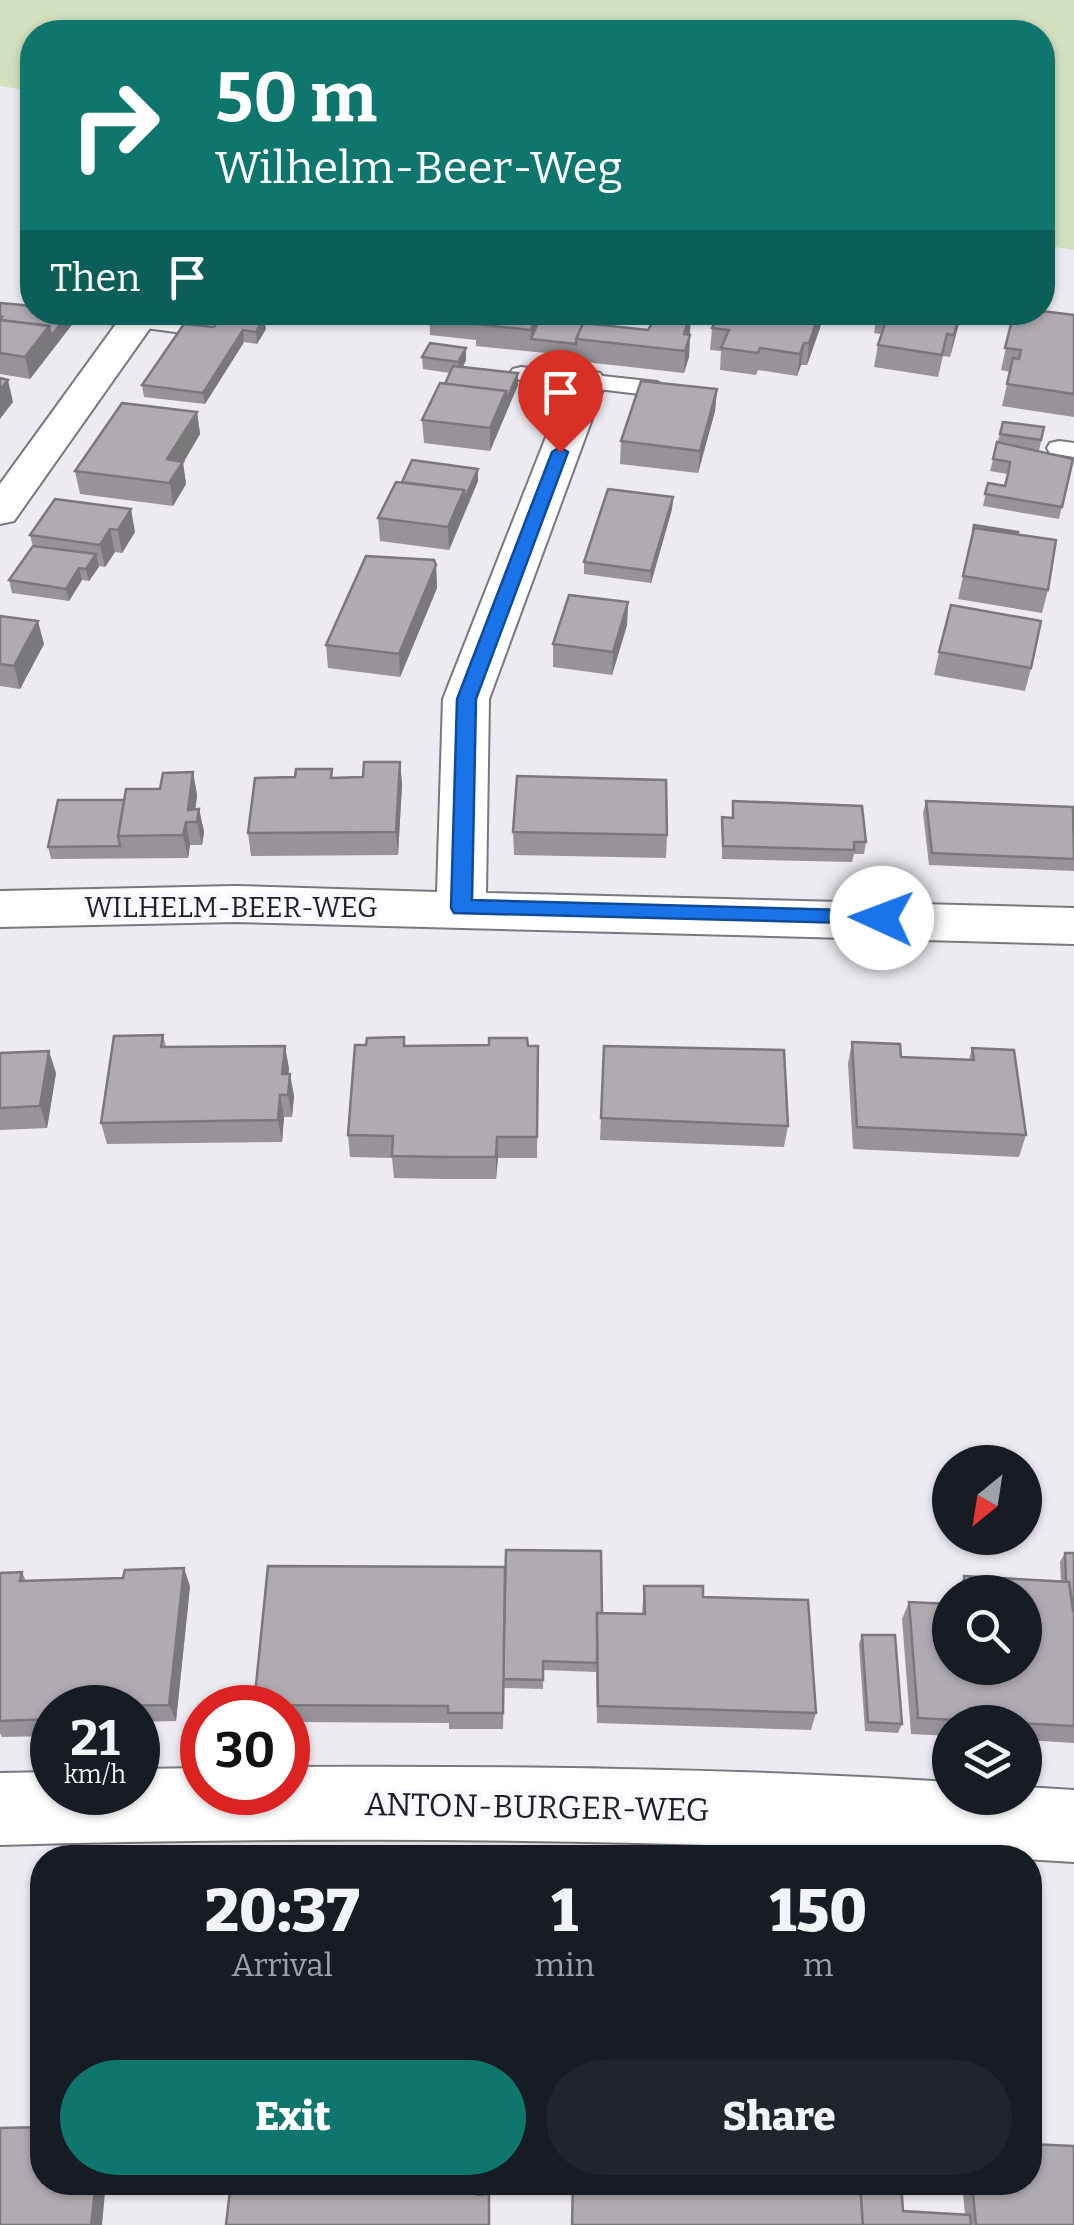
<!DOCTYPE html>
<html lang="en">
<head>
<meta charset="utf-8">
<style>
  :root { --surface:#171b24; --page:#20242c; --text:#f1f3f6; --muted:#9ea1a6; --accent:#0f766e }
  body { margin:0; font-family:Bitter,serif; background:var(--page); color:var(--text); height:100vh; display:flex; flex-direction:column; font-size:38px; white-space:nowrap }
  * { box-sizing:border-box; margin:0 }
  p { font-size:32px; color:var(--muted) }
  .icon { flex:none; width:55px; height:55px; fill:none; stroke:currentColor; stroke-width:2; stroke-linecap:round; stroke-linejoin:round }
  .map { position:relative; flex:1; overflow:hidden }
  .details { position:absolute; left:30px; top:1845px; width:1012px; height:350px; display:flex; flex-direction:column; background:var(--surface); border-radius:40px; box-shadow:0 2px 8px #0004 }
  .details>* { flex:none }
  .top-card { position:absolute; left:20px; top:20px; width:1035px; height:305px; border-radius:40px; box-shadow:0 2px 8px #0004; background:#0f766e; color:#fff; overflow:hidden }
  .needle { width:65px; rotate:210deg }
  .controls { position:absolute; left:932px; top:1445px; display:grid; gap:20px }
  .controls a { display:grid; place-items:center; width:110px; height:110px; border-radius:50%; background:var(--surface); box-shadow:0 2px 8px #0004; font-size:50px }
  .speed { position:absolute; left:30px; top:1685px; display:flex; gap:20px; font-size:50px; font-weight:700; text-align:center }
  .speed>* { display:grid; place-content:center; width:130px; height:130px; border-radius:50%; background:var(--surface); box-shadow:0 2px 8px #0004; line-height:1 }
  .speed small { font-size:25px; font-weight:400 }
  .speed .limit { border:15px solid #d22; background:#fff; color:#111 }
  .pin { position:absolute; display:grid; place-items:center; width:85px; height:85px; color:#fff; margin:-102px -42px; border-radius:50% 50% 50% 0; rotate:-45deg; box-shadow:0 0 10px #0007 }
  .pin .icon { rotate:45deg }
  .me { position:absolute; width:110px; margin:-55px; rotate:272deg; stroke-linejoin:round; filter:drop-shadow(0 0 8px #0008) }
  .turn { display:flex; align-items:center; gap:35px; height:210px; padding:0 30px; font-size:45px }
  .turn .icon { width:130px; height:130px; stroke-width:2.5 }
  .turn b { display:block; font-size:70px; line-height:85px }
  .then { display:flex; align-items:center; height:95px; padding:0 30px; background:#0003; gap:20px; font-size:38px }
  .eta { display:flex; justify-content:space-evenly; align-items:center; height:170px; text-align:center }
  .eta b { font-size:60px; font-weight:800; line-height:70px }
  .button { display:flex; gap:20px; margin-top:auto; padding:20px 30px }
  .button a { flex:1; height:115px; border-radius:60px; background:var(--accent); color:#fff; font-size:40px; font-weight:800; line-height:115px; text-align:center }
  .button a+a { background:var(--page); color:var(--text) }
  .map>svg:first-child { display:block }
  .green { fill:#d2e0c0 }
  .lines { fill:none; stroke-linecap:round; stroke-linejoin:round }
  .service-casing { stroke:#7a787d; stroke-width:4 }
  .minor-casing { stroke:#7a787d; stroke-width:4 }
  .service { fill:#fff; fill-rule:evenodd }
  .minor { fill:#fff; fill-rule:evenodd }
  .wall { fill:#979398 }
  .shaded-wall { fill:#7b787c }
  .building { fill:#b0abb1; stroke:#7b787c; stroke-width:2.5 }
  .route { fill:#1a73e8; stroke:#114b97; stroke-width:2.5 }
  .labels { text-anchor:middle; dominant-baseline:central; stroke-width:9; stroke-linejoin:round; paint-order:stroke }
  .street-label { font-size:28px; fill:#201f22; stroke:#faf7fe }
  .near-street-label { font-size:32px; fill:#201f22; stroke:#faf7fe }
</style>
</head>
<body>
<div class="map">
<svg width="1074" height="2225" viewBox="0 0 1074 2225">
  <rect width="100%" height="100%" fill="#edeaf1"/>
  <!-- green -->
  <polygon class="green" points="0,0 1074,0 1074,250 1043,245 1042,32 32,32 32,91 0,86"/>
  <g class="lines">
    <defs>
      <g id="service">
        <path d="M 67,312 C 96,312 175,307 194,326 L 183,333 L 78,319 Z"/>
        <polygon points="521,367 657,382 669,389 657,396 513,379 509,374 513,369"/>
        <polygon points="1059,441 1074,443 1074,457 1050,453 1047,448 1050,443"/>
      </g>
      <g id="minor">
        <polygon points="124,313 146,312 155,321 14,521 0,524 0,484"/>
        <polygon points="587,370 600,373 606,381 489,699 486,893 1074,908 1074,944 235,922 0,927 0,891 235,886 437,892 443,699 568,381 574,373"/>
        <path d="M 288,1767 C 508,1766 730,1768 950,1782 L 950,1798 L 1025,1798 L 1025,1787 L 1074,1790 L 1074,1862 C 719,1839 358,1835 0,1845 L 0,1773 L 52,1772 L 52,1792 L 138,1792 L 138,1769 L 202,1768 L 202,1792 L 288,1792 Z"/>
      </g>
    </defs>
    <!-- service casing -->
    <use href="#service" class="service-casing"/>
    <!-- minor casing -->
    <use href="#minor" class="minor-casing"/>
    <!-- service -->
    <use href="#service" class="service"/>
    <!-- minor -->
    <use href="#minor" class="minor"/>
  </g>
  <!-- wall -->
  <g class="wall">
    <polygon points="0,303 74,322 30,379 0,374"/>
    <polygon points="338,312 390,312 388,317 339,320"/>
    <polygon points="720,312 823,312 820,328 807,365 801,365 797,376 758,370 756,375 720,370 721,351 710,350 712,328"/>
    <polygon points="877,312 962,312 950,357 943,356 938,377 874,367 878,345 881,334 874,333"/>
    <polygon points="1014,312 1074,315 1074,417 1002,406 1010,372 1001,370"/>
    <polygon points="429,313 546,315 587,323 690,335 689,357 684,373 576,361 576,356 476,346 476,340 430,335"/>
    <polygon points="214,327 266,329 257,344 244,342 205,404 144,397 142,385"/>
    <polygon points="422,357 466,360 463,367 518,385 490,451 424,443 422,420 450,373 423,369"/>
    <polygon points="717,389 715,411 698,473 620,464 621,441"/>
    <polygon points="197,412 200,434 183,463 186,484 173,506 80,494 75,471"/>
    <polygon points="1003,422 1044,427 1039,451 1073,459 1059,519 983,506 988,483 1005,486 1006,483 1007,474 990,471"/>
    <polygon points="478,481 449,550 380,541 378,518"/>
    <polygon points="673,497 672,509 651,583 584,574 584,562"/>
    <polygon points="55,499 135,532 122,553 115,552 105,567 99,566 89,581 82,580 69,601 12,593 9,580 33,546 30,535"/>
    <polygon points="1017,534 1048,590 1042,613 958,599 963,576"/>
    <polygon points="436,565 437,588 400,677 328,668 326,645"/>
    <polygon points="628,602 627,625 612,675 553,667 553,644"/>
    <polygon points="0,616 44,644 20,689 0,686"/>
    <polygon points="939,652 1031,668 1025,691 934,675"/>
    <polygon points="400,762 402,785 398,855 251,856 248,833 333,778 363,777"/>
    <polygon points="193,772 197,795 195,810 199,809 204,832 202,845 190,845 188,858 51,859 48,847 124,800 160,789"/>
    <polygon points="733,801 866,842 864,854 854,854 852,862 722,859 722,817 732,818"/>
    <polygon points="926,801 1074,814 1074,871 929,865 923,813"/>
    <polygon points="513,832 667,835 666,858 514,855"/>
    <polygon points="163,1035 166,1047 289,1068 288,1074 294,1096 292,1117 284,1117 282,1142 107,1144 101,1123"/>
    <polygon points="404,1037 405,1046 538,1046 537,1158 498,1158 496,1179 445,1179 394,1178 392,1158 350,1157 348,1135 366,1045"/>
    <polygon points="852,1042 901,1057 969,1060 972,1048 1026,1135 1019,1157 853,1149 848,1064"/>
    <polygon points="604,1046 788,1126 784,1147 600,1140"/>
    <polygon points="0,1053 56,1073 47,1128 0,1130"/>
    <polygon points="1065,1553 1074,1553 1074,1743 1025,1740 1025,1722 950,1722 950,1736 911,1734 902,1619 909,1602 950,1668 1025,1592 957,1592 964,1576 1061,1581 1060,1562"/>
    <polygon points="22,1572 26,1581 190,1586 176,1721 138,1722 138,1708 52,1708 52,1736 2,1737 0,1733 0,1573"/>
    <polygon points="644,1586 703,1597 816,1713 811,1730 597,1723 596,1669 596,1672 543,1670 543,1689 504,1688 503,1729 449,1729 449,1723 288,1722 288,1708 255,1708 254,1705 602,1613 642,1614"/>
    <polygon points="862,1635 902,1724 898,1733 865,1731 859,1644"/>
    <polygon points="962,2182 1030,2182 1074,2225 572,2225 903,2211 965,2214"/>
  </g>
  <!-- shaded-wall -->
  <g class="shaded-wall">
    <polygon points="70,312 72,312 74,322 30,379 25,357 49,326"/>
    <polygon points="538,312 547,312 536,340 531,339 531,352 531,330"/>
    <polygon points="691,312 690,334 685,351 684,334"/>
    <polygon points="816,312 823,312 820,328 807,365 809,343"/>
    <polygon points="960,312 962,312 950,357 954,335"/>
    <polygon points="264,317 266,329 257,344 256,332"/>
    <polygon points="243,330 244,342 205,404 203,393"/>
    <polygon points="690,335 689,357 684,373 685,351"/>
    <polygon points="804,343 801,365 797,376 800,354"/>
    <polygon points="466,348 466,360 459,374 458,362"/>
    <polygon points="518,373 518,385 490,451 490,428 506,391"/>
    <polygon points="8,380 13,402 0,419 0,390"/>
    <polygon points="717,389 715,411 698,473 700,451"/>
    <polygon points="197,412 200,434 183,463 186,484 173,506 167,459"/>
    <polygon points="478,469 478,481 449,550 448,527 464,490"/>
    <polygon points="673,497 672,509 651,583 651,571"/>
    <polygon points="131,509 135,532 122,553 118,530"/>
    <polygon points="110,529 115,552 105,567 100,545"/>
    <polygon points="96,554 99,567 89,581 86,569"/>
    <polygon points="436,565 437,588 400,677 399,654"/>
    <polygon points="79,568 82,580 69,601 66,589"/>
    <polygon points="628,602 627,625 612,675 613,652"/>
    <polygon points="38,621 44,644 20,689 14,666"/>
    <polygon points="400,762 402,785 398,855 396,832"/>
    <polygon points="193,772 197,795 194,822 188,810"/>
    <polygon points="199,809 204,832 202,845 197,822"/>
    <polygon points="186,822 190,845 188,858 183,835"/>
    <polygon points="285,1046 289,1068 286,1096 282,1074"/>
    <polygon points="49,1051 56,1073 47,1128 40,1106"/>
    <polygon points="290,1074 294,1096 292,1117 288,1095"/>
    <polygon points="280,1095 284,1117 282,1142 278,1120"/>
    <polygon points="497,1137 498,1158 496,1179 496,1157"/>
    <polygon points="184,1568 190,1586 176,1721 169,1705"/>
    <polygon points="96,2182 106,2182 102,2225 91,2225"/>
  </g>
  <!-- building -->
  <g class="building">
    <polygon points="0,303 32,306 32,312 70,312 51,336 49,326 0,320 2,317 0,317"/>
    <polygon points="1042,311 1074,315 1074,394 1007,384 1013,358 1019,359 1021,350 1005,348 1014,312 1042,312"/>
    <polygon points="223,312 264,317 256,332 243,330 203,393 142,385 184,324 214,327"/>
    <polygon points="538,312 531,330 475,324 478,318 429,313"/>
    <polygon points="659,312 691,312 684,334 690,335 685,351 576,339 583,323 648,330"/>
    <polygon points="720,312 820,312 809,343 804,343 800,354 760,348 758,353 721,348 729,330 712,328"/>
    <polygon points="889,312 960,312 954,335 947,334 942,355 878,345"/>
    <polygon points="541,315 587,320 586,323 583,323 576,339 576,344 531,339"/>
    <polygon points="0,320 49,326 25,357 0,353"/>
    <polygon points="430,343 466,348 458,362 422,357"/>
    <polygon points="453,366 518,373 506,401 506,391 445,384"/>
    <polygon points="0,378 8,380 0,390"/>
    <polygon points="641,381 717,389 700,451 621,441"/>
    <polygon points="440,383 506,391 490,428 422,420"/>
    <polygon points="122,403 197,412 167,459 183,462 169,483 75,471"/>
    <polygon points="1003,422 1044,427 1041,440 1000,434"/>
    <polygon points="997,442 1073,459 1062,507 985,494 988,483 1005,486 1008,474 1010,462 993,459"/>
    <polygon points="412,460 478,469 464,500 464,490 402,482"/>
    <polygon points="396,482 464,490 448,527 378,518"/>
    <polygon points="608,489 673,497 651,571 584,562"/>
    <polygon points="55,499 131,509 118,530 110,529 100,545 30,535"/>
    <polygon points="974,525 1018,532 1017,534 974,528 973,531"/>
    <polygon points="974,528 1056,540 1048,590 963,576"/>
    <polygon points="33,546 96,554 86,569 79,568 66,589 9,580"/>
    <polygon points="366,556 434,560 436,565 399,654 326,645"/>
    <polygon points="569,595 628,602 613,652 553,644"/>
    <polygon points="951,605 1041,621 1031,668 939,652"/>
    <polygon points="0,616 38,621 14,666 0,664"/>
    <polygon points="364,762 400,762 396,832 248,833 255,778 295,777 296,769 332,769 331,778 363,777"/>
    <polygon points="193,772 188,810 199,809 197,822 186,822 183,835 118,836 126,789 160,789 163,773"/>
    <polygon points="517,776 666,780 667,835 513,832"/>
    <polygon points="58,800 124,800 118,836 120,846 48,847"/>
    <polygon points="733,801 862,806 866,842 854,842 854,850 723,846 722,817 733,818"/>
    <polygon points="926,801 1073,807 1074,859 932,853"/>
    <polygon points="163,1035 161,1047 285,1046 282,1074 290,1074 288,1095 280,1095 278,1120 101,1123 114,1036"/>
    <polygon points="404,1037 404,1046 489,1045 489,1038 527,1038 528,1046 538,1046 537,1137 497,1137 496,1157 444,1157 392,1156 393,1136 348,1135 355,1045 366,1045 367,1038"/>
    <polygon points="852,1042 900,1044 901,1057 974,1060 972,1048 1014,1050 1026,1135 857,1127"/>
    <polygon points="604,1046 784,1050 788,1126 601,1118"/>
    <polygon points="49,1051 40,1106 0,1108 0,1053"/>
    <polygon points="506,1550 601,1551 602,1613 597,1613 597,1663 543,1661 543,1680 503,1679"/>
    <polygon points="1065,1553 1074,1553 1074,1611 1073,1611 1069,1582 1066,1582"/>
    <polygon points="268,1566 505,1567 503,1713 448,1713 448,1706 254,1705"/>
    <polygon points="184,1568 169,1705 51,1707 50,1719 0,1721 0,1573 22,1572 20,1581 123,1578 125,1570"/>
    <polygon points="964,1576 1069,1582 1073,1611 1074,1611 1074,1726 918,1718 909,1602 950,1604 950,1668 1025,1668 1025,1592 965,1592"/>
    <polygon points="644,1586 703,1586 703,1597 808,1600 816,1713 598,1706 597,1613 645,1614"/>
    <polygon points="862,1635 895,1635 902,1724 868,1722"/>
    <polygon points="42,2127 42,2182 96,2182 91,2225 0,2225 0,2128"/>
    <polygon points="1030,2144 1074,2146 1074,2225 976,2225 972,2182 1030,2182"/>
    <polygon points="231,2182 478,2182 477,2195 489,2194 489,2225 226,2225"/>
    <polygon points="573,2182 860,2182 863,2225 572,2225"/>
    <polygon points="860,2182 901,2182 903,2211 970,2215 971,2225 863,2225"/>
  </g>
  <!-- route -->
  <polygon class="route" points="560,447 568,452 476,699 472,900 882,911 892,918 889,924 454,913 451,908 457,699 552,452"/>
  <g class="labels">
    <!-- street labels -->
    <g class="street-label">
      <text x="231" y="907">WILHELM-BEER-WEG</text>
    </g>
    <!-- near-street labels -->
    <g class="near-street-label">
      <text transform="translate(537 1807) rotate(1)">ANTON-BURGER-WEG</text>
    </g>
  </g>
</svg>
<div class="controls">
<a><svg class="needle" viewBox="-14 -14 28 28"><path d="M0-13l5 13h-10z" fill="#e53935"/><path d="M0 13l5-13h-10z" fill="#9ea1a6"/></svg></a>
<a><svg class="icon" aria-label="search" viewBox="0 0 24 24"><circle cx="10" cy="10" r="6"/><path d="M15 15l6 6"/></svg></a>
<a><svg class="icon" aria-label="layers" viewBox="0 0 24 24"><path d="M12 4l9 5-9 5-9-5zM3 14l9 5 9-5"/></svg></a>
</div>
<div class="speed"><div>21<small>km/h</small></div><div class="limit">30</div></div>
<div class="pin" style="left:560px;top:452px;background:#d93025"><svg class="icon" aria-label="arrive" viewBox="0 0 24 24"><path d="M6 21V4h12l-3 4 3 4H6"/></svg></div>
<svg class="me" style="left:882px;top:918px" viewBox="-20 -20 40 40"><circle r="19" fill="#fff"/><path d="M0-13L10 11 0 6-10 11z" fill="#1a73e8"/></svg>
<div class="top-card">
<div class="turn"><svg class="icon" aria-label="right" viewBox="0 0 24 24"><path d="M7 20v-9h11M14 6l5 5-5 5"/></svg><div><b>50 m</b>Wilhelm-Beer-Weg</div></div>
<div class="then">Then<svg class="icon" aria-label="arrive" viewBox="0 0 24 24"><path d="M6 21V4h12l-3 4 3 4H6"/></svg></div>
</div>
<section class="details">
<div class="eta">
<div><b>20:37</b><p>Arrival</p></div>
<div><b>1</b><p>min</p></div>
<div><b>150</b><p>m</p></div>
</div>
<div class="button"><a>Exit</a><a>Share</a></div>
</section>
</div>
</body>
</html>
